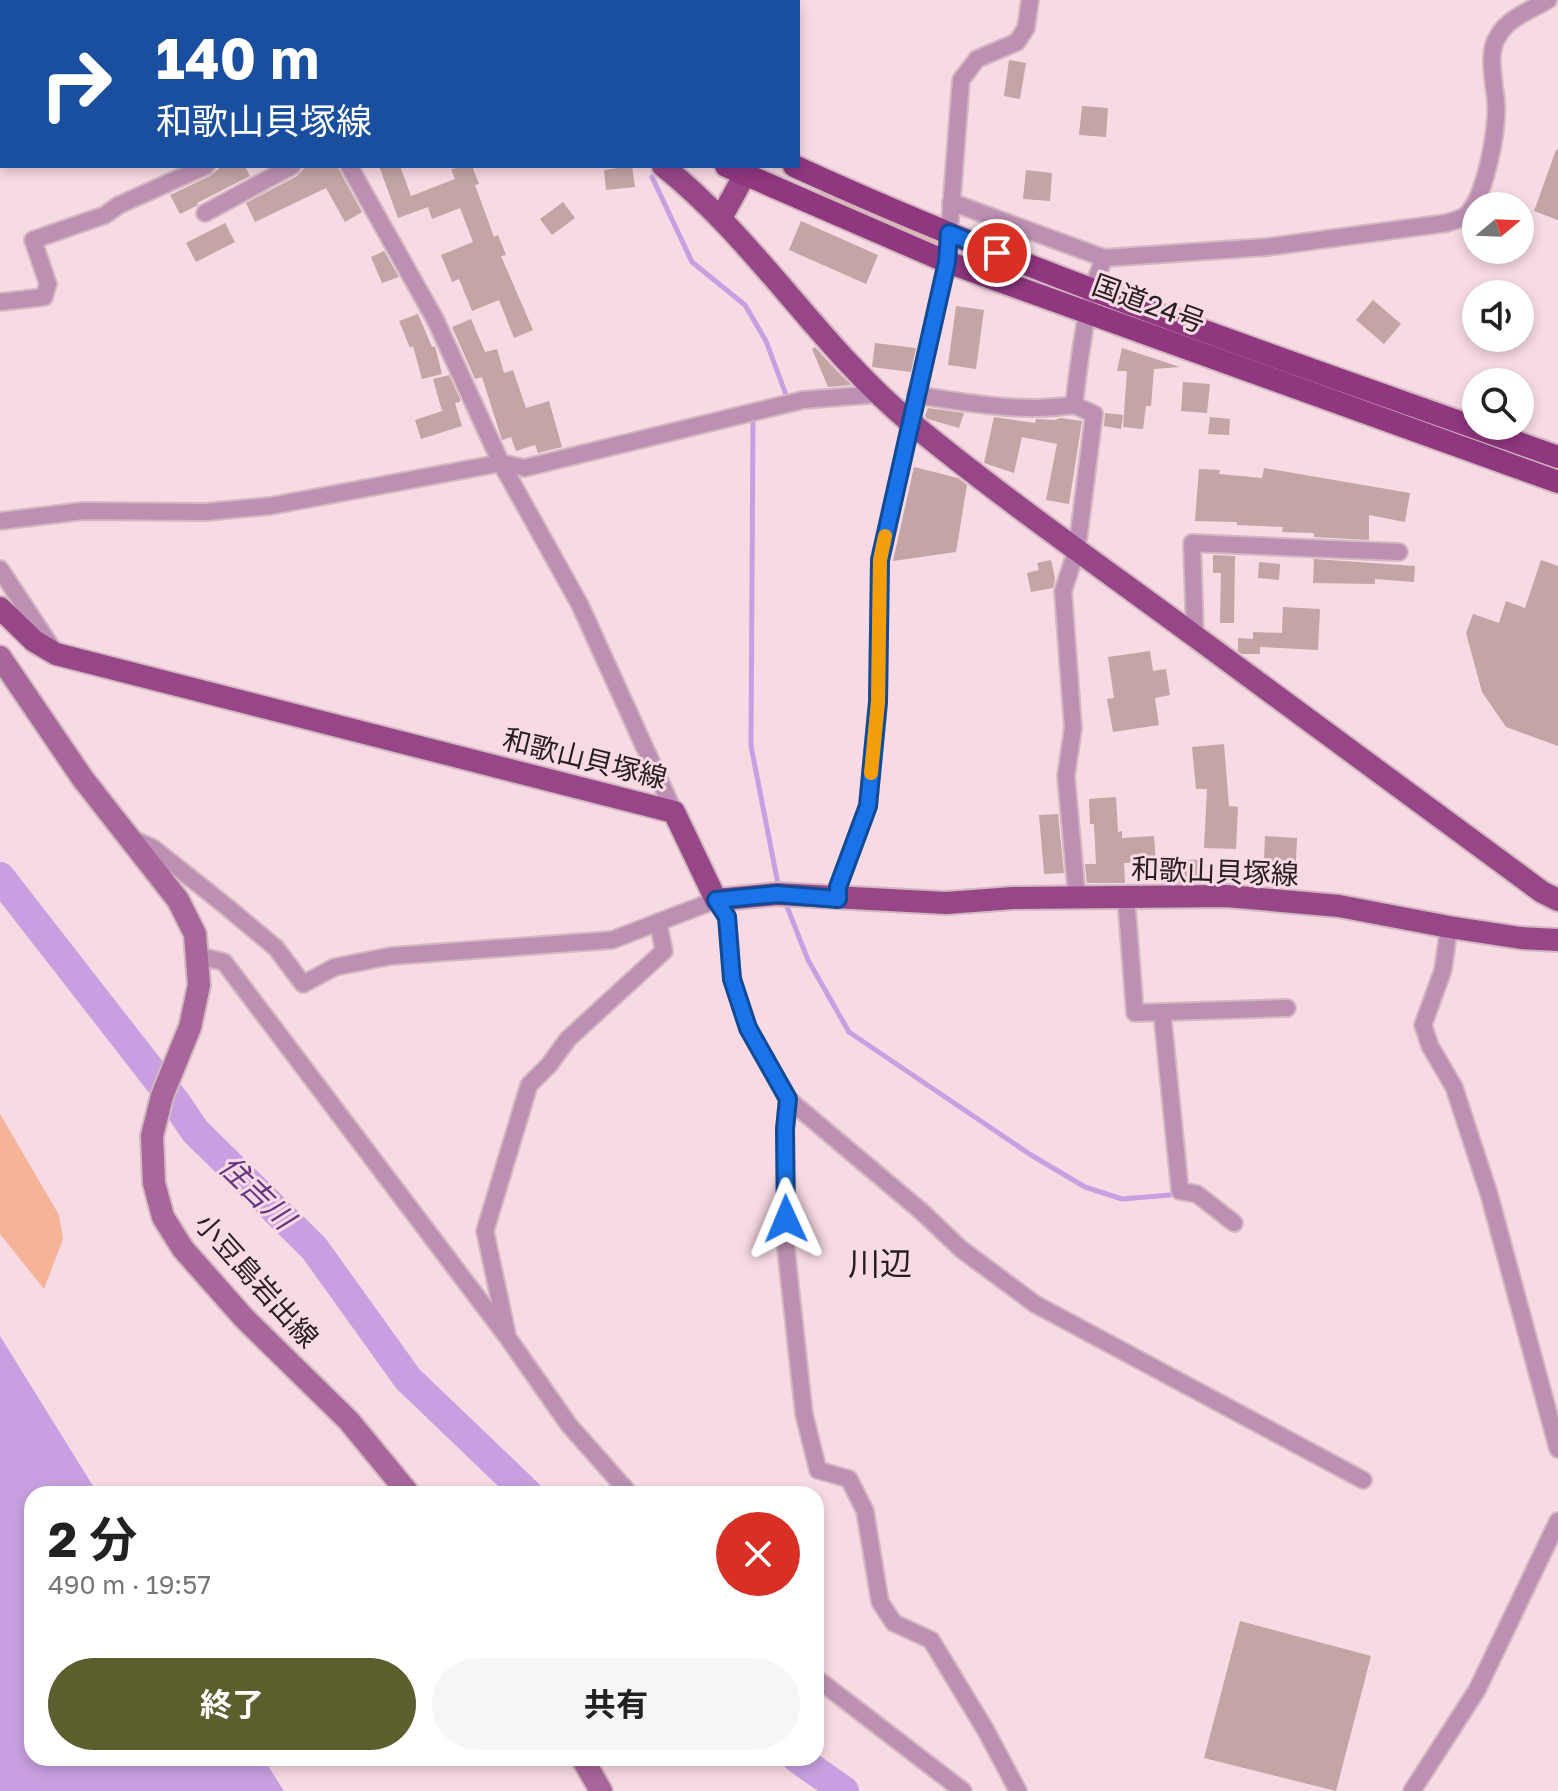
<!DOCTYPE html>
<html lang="ja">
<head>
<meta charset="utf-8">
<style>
  :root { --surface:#fff; --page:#f6f6f6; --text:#222; --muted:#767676; --accent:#5c5f2d }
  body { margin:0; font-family:"Golos Text","Noto Sans JP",sans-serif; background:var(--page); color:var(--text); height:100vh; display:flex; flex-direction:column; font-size:30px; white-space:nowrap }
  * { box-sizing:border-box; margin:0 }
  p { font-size:26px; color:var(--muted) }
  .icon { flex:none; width:44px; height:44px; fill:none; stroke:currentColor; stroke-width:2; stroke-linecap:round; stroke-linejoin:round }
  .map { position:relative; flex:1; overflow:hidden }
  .drawer { position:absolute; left:24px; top:1486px; width:800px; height:280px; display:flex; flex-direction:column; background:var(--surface); border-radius:24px; box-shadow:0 4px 12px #0003 }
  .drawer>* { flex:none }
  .top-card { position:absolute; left:0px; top:0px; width:800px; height:168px; box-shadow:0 4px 12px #0003; background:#1a4fa0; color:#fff; overflow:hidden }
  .needle { width:52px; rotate:71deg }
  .controls { position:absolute; left:1462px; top:192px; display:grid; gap:16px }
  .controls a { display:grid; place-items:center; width:72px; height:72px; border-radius:50%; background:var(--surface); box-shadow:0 4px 12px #0003; font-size:40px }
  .pin { position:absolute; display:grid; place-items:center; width:68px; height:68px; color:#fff; margin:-34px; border:4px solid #fff; border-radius:50%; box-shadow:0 2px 8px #0007 }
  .me { position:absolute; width:88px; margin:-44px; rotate:359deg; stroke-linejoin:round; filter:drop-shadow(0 0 6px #0008) }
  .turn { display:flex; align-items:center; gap:28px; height:168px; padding:0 24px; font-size:36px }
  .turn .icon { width:104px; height:104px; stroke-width:2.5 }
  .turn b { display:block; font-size:56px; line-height:68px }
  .round { display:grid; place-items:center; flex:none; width:84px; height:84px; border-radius:42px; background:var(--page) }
  .overview { display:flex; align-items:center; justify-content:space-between; height:136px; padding:0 24px }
  h1 { font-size:48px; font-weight:700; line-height:60px }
  .cta { display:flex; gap:16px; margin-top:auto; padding:16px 24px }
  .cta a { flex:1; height:92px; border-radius:48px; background:var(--accent); color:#fff; font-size:32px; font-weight:700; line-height:92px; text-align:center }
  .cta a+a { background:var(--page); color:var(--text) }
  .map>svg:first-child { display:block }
  .green { fill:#f5b398 }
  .water { fill:#c8a0e1 }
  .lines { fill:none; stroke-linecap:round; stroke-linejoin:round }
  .stream { stroke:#c8a0e1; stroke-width:5 }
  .river { stroke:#c8a0e1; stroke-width:30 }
  .building { fill:#c2a5a4 }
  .minor-casing { stroke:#d2b8c0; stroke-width:20 }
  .secondary-casing { stroke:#d2b8c0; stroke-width:26 }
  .primary-casing { stroke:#d2b8c0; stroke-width:26 }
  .trunk-casing { stroke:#d2b8c0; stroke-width:26 }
  .minor { stroke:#bd90b3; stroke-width:16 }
  .secondary { stroke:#a8669a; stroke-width:22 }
  .primary { stroke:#974788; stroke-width:22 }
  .trunk { stroke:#903780; stroke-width:22 }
  .route-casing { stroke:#114b97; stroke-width:20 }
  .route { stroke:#1a73e8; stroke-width:14 }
  .slow { stroke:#f59e0b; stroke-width:14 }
  .labels { text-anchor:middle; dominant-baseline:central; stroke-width:6; stroke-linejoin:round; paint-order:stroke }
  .street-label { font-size:28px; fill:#281e21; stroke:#f7dae3 }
  .water-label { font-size:30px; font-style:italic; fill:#663481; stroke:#f7dae3 }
  .quarter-label { font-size:32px; fill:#281e21; stroke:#f7dae3 }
</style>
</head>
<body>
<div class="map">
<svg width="1558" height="1791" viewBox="0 0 1558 1791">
  <rect width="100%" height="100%" fill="#f7dae3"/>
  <!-- green -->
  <g class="green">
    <polygon points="821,188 943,242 941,247 817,197"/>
    <polygon points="0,1114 59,1215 63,1239 44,1289 0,1234"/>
  </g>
  <!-- water -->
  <polygon class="water" points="0,1336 98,1494 32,1494 32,1758 263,1758 284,1791 0,1791"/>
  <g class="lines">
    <!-- stream -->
    <g class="stream">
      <polyline points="544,0 548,2"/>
      <polyline points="652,177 692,262 745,305 766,341 788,400"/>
      <polyline points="755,417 753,418 751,746 778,884"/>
      <polyline points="786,904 808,960 849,1032 1031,1155 1085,1187 1122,1199 1170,1195"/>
    </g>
    <!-- river -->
    <g class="river">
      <polyline points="0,877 176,1103 195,1131 314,1248 408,1379 528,1494"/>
      <polyline points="797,1758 844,1791"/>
    </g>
  </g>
  <!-- building -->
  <g class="building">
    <polygon points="1009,60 1026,63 1020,99 1004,96"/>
    <polygon points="1082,106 1108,108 1106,137 1079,135"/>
    <polygon points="1556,150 1558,150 1558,220 1534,211"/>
    <polygon points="222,166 245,166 250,176 197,203 198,205 180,214 170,195 210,176"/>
    <polygon points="306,166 337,166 362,212 345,222 326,188 255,222 246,203 297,176"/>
    <polygon points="379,166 400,166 411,196 455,179 451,169 472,166 479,184 475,185 494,237 498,235 506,255 501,256 533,330 514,338 499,300 472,311 459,279 452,282 441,255 473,242 460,208 432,219 428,207 398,218"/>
    <polygon points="632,166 635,187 606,190 604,170"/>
    <polygon points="1026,170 1052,173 1050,201 1023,199"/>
    <polygon points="563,202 575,218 552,235 540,219"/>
    <polygon points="801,221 878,255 866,284 789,250"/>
    <polygon points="225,223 235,242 196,262 186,243"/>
    <polygon points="384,251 399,277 382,283 371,257"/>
    <polygon points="1373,300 1401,324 1384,344 1356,320"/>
    <polygon points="956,306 984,310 976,369 948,365"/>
    <polygon points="418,314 432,347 435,346 442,374 422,379 413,346 410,348 399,321"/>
    <polygon points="471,319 485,352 497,349 504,373 513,370 526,408 549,401 562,447 538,453 535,445 516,451 511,437 502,440 482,377 475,379 452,327"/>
    <polygon points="875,343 916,348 911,372 872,367"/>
    <polygon points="815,347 836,370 851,385 828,387 812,349"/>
    <polygon points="1122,348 1180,367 1154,369 1151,406 1146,406 1143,429 1123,427 1127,371 1117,371"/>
    <polygon points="449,375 460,399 460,402 455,403 462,426 421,439 415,420 442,411 433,379"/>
    <polygon points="1183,382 1210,384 1207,413 1181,411"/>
    <polygon points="928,408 964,413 959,428 928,419 925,416"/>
    <polygon points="1105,413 1123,415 1121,429 1104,426"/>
    <polygon points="994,417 1035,423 1036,419 1055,420 1060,418 1082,421 1069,504 1046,500 1057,444 1022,437 1014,473 984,463"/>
    <polygon points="1210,417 1230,419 1229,435 1208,434"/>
    <polygon points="914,467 958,478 967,485 956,552 893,561"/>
    <polygon points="1264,468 1410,493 1405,522 1369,515 1369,540 1314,537 1314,533 1282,532 1283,527 1237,525 1237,522 1195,521 1199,469 1220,470 1219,474 1262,478"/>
    <polygon points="1213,555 1235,556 1234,623 1220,623 1221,573 1213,573"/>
    <polygon points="1314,559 1415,566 1414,582 1375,579 1375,584 1313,583"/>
    <polygon points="1051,560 1055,579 1053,588 1031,592 1027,573 1039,570 1037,563"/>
    <polygon points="1541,560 1558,566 1558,746 1506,727 1482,692 1466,633 1473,614 1499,623 1506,601 1525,608"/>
    <polygon points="1259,562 1280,564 1279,580 1258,578"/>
    <polygon points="1283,607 1320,609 1318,650 1260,647 1260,654 1242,654 1238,651 1238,638 1253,639 1253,632 1282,633"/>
    <polygon points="1150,651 1153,671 1166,669 1170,695 1155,698 1159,725 1113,732 1107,699 1114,698 1108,657"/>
    <polygon points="1224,744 1229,806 1238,807 1236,849 1204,848 1207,789 1196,789 1192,747"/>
    <polygon points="1116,797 1118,832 1122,831 1122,838 1154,836 1156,862 1124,863 1125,883 1087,883 1085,864 1096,864 1094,824 1090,824 1089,799"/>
    <polygon points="1058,814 1064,873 1044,874 1039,815"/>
    <polygon points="1265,836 1297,838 1295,881 1263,879"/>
    <polygon points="1165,859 1203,860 1202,882 1164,883"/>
    <polygon points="1240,1621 1371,1656 1336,1791 1204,1758"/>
  </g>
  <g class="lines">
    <defs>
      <g id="minor">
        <polyline points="262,0 263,2"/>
        <polyline points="349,166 435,319 501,463 580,605 674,812"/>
        <polyline points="951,202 1104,258"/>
        <polyline points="205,213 292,166"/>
        <polyline points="0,302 44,297 48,284 33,240 105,215 119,205 206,166"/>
        <path d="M 916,395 C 969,403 1020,413 1074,405"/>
        <polyline points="0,521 83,511 206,512 270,506 501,463 524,468 803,400 879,394"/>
        <polyline points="0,569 54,651"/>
        <polyline points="1195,636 1192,543 1399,552"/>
        <polyline points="131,838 153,848 227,907 276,948 303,984 335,967 391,956 612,940 716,900 727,917 732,979 748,1028 788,1099 921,1211 961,1249 1035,1304 1363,1480"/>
        <polyline points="1126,897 1135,1013 1287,1008"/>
        <path d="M 1077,898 L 1066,776 L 1073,728 L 1063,591 L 1077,549 L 1094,414 L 1074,405 C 1080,356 1085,304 1104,258 L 1267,247 L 1447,223 C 1452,221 1461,219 1465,216 C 1485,200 1498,129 1496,103 C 1495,83 1486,54 1498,36 C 1508,18 1531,10 1548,0"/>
        <polyline points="838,899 838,887 868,806 878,702 880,560 947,262 961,80 977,59 1017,42 1026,28 1030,0"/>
        <polyline points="1449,927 1443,970 1423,1025 1430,1046 1454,1087 1489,1194 1558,1449"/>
        <polyline points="199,956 224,962 508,1338 569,1425 630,1494"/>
        <polyline points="1162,1012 1180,1191 1197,1194 1234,1223"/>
        <polyline points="788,1099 785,1129 786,1249 804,1414 818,1470 849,1479 865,1511 880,1602 894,1623 931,1640 985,1729 1018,1791"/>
        <polyline points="507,1334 485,1231 529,1085 549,1065 568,1039 664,951 658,922"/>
        <polyline points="816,1678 963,1791"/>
        <polyline points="1412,1791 1477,1690 1558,1521"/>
      </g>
      <g id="secondary">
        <polyline points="0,657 83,779 178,900 195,934 199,985 190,1027 162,1096 152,1136 154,1183 163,1217 183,1249 244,1318 349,1421 409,1494"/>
        <polyline points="582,1758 601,1791"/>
      </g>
      <g id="primary">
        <polyline points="389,0 393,2"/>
        <path d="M 663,166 C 756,240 819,346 910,422 C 1002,498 1100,566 1196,637 C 1311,722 1426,807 1542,892 L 1558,900"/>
        <polyline points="721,218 744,176 746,166"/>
        <polyline points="0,608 34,641 56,654 674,812 716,900 777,894 946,903 1013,898 1226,896 1339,906 1449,927 1521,938 1558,940"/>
      </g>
      <g id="trunk">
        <polyline points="449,0 452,2"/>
        <polyline points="496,0 499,2"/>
        <polyline points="726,166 947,262 1558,482"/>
        <path d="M 794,166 C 1042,280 1302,365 1558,457"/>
      </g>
    </defs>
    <!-- minor casing -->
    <use href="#minor" class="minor-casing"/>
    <!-- secondary casing -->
    <use href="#secondary" class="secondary-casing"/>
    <!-- primary casing -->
    <use href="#primary" class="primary-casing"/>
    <!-- trunk casing -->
    <use href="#trunk" class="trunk-casing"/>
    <!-- minor -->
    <use href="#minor" class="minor"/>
    <!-- secondary -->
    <use href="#secondary" class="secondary"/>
    <!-- primary -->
    <use href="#primary" class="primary"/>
    <!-- trunk -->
    <use href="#trunk" class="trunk"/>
  </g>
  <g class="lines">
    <defs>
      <polyline id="route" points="786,1219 785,1129 788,1099 748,1028 732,979 727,917 716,900 777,894 838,899 838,887 868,806 878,702 880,560 947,262 949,233 997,253"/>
    </defs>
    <!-- route casing -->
    <use href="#route" class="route-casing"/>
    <!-- route -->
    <use href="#route" class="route"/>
    <!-- slow -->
    <polyline class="slow" points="871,773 878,702 880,560 885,536"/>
  </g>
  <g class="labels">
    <!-- street labels -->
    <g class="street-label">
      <text transform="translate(1149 303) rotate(20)">国道24号</text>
      <text transform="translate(585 758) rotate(14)">和歌山貝塚線</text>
      <text transform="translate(1215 871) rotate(2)">和歌山貝塚線</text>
      <text transform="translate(257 1280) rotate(48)">小豆島岩出線</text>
    </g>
    <!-- water labels -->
    <g class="water-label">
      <text transform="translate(257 1192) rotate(44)">住吉川</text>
    </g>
    <!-- quarter labels -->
    <g class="quarter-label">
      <text x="880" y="1263">川辺</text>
    </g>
  </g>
</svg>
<div class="controls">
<a><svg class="needle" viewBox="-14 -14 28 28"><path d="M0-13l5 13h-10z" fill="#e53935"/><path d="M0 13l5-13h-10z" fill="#767676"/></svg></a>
<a><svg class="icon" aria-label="sound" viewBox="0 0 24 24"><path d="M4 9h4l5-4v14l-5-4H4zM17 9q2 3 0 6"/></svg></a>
<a><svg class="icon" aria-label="search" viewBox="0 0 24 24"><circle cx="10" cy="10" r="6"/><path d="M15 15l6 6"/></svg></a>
</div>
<div class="pin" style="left:997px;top:253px;background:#d93025"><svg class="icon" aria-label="arrive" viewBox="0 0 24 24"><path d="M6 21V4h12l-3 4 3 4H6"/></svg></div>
<svg class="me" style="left:786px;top:1219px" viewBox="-20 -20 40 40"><path d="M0-17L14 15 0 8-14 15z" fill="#1a73e8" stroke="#fff" stroke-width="4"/></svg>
<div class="top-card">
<div class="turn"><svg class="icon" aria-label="right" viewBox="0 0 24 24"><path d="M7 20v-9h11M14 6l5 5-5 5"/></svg><div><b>140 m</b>和歌山貝塚線</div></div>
</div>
<section class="drawer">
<div class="overview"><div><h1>2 分</h1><p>490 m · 19:57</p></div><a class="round" style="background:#d93025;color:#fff"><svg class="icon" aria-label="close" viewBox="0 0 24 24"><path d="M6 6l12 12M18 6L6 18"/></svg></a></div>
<div class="cta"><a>終了</a><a>共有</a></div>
</section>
</div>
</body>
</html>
